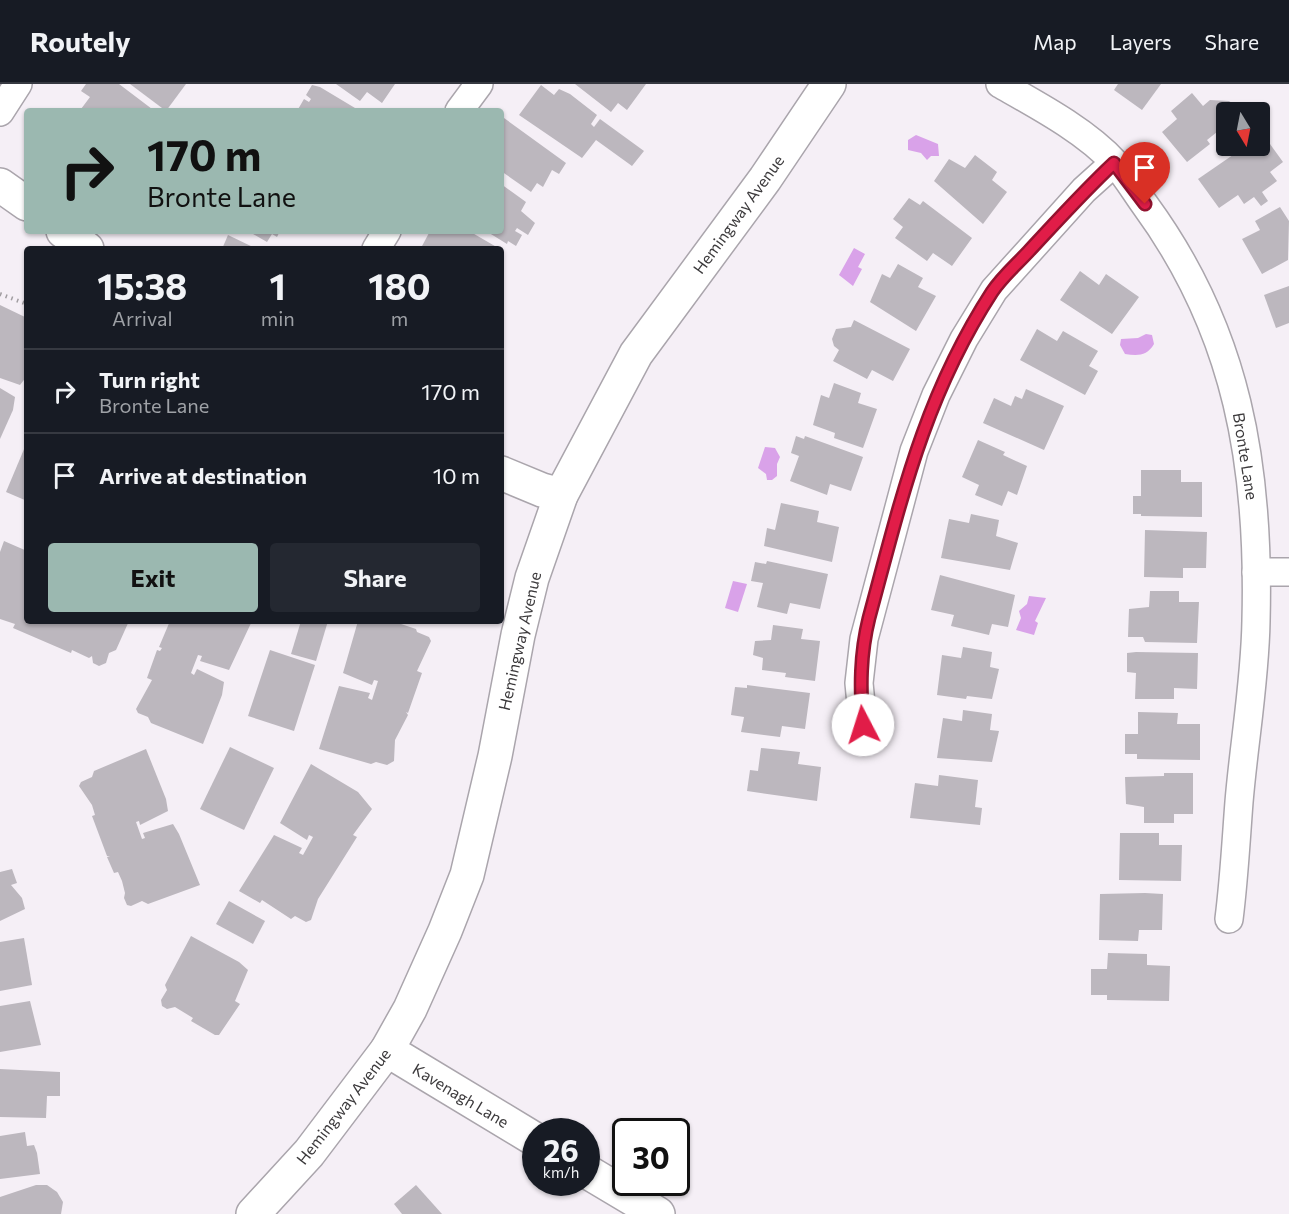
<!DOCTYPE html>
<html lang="en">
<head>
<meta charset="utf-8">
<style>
  :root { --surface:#171b24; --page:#242831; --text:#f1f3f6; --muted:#9ea1a6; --line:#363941; --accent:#9bb8b0 }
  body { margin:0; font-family:Commissioner,sans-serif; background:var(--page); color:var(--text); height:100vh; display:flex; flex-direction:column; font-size:22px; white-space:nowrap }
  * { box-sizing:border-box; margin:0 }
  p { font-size:20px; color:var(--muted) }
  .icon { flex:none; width:33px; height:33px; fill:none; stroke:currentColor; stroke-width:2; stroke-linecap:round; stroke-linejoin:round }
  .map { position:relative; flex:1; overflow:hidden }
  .details { position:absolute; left:24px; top:162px; width:480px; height:378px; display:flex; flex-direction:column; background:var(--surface); border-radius:6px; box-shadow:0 2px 4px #0004 }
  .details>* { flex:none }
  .top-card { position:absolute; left:24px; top:24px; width:480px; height:126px; border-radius:6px; box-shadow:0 2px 4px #0004; background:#9bb8b0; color:#111; overflow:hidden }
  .needle { width:39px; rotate:170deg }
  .tools { position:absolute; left:1216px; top:18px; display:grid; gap:12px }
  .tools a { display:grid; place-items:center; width:54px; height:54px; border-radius:6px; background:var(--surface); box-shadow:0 2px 4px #0004; font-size:30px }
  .speed { position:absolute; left:522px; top:1034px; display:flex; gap:12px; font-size:30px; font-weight:700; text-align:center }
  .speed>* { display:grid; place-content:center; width:78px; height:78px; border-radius:50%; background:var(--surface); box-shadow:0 2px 4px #0004; line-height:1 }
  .speed small { font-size:15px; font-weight:400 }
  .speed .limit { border:3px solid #111; border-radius:9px; background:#fff; color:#111 }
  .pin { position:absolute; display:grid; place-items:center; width:51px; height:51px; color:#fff; margin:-62px -26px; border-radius:50% 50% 50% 0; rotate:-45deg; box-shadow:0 0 6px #0007 }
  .pin .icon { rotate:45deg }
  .me { position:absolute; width:66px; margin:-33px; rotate:355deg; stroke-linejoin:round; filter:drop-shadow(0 0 4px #0008) }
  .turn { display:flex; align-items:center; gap:21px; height:126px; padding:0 24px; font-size:27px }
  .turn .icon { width:78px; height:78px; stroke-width:2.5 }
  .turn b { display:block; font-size:42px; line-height:51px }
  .eta { display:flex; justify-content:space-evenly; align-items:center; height:102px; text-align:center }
  .eta b { font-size:36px; font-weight:700; line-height:42px }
  .action { display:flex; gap:12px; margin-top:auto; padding:12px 24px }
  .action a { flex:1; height:69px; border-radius:6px; background:var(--accent); color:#111; font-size:24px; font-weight:700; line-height:69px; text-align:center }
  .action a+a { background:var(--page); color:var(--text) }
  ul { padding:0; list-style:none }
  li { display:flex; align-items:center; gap:18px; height:84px; padding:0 24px; border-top:2px solid var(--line) }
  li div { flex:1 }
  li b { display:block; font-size:22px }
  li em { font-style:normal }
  header { display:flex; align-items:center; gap:36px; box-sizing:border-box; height:84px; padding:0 30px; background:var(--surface); border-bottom:2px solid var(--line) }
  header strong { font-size:28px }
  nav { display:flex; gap:33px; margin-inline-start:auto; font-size:21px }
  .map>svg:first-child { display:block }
  .water { fill:#d9a2e9 }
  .building { fill:#bcb7be }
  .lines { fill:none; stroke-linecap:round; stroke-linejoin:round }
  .minor-casing { stroke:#aaa5ac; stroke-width:30 }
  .tertiary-casing { stroke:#aaa5ac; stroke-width:36 }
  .secondary-casing { stroke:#aaa5ac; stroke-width:36 }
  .path { stroke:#a19da1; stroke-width:4; stroke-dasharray:1.5 4.5; stroke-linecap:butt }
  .minor { stroke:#fff; stroke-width:27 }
  .tertiary { stroke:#fff; stroke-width:33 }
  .secondary { stroke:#fff; stroke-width:33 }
  .route-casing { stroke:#92132f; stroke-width:15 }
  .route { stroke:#e11d48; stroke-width:10 }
  .labels { text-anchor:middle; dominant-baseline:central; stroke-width:4.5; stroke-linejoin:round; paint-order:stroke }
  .street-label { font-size:16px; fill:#3c3a3c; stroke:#fff }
</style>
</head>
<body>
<header>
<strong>Routely</strong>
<nav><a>Map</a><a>Layers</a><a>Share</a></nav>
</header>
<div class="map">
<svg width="1289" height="1130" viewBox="0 0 1289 1130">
  <rect width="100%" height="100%" fill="#f5eff6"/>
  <!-- water -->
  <g class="water">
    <polygon points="916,51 938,60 939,72 931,72 927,76 921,69 908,66 908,56"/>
    <polygon points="854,164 865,170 858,183 862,185 853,202 839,191"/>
    <path d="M 1146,250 L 1152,251 L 1154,260 C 1147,272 1138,272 1125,270 L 1120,261 L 1121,255 L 1138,254 Z"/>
    <polygon points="765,363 775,364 780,373 777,380 777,392 772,396 767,396 766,390 758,384"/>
    <polygon points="733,497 747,500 738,528 725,524"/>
    <polygon points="1029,512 1046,514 1035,537 1038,539 1034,551 1016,546 1021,534 1019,527 1027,520"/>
  </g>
  <!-- building -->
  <g class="building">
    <polygon points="86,0 119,0 152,25 151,27 83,27 81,25 90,13 81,7"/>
    <polygon points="130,0 186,0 166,27"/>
    <polygon points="336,0 395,0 382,19 367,8 360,17"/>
    <polygon points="575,0 646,0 627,26 618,19 611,28"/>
    <polygon points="1118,0 1161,0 1142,26 1114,6"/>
    <polygon points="312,1 320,3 360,27 297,27 304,15 309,18 311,15 306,11"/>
    <polygon points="541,1 554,11 559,5 570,10 597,31 591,40 594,43 600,35 644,67 632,82 596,56 582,74 519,31"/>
    <polygon points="1192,9 1203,22 1210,16 1229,17 1240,25 1240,28 1227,28 1227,40 1207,56 1210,60 1187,78 1162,48 1177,35 1171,27"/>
    <polygon points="504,34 566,79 559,90 552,86 543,103 537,99 531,108 501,87 501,38"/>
    <polygon points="1265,53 1283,78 1270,88 1277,97 1262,108 1268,117 1261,122 1254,113 1244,120 1238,111 1219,124 1198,95 1246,62 1260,62 1260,56"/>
    <polygon points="975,71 997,88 992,96 1007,108 983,140 934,97 949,75 965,84"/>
    <polygon points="501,100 526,118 521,127 535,139 528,151 517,144 515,147 522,151 516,162 508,157 507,160 486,147 501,147"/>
    <polygon points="909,114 920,121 923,117 972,154 952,182 933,169 927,177 895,154 903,143 893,135"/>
    <polygon points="1280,123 1289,137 1288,176 1262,190 1242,155 1260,146 1255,137"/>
    <polygon points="248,147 280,147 277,153 272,150 267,158"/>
    <polygon points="430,147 469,147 500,165 423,165 421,164"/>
    <polygon points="228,151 257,165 222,165"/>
    <polygon points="898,180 923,194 918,203 936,212 916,247 870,218 882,190 890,194"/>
    <polygon points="1080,187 1099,201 1106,190 1139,213 1112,250 1060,216"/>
    <polygon points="1289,202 1289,239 1276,244 1264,211"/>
    <polygon points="0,221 27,234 27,292 20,301 0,294"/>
    <polygon points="854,236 910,265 893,297 872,286 867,295 833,277 839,266 834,262 832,255 836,245 851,243"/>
    <polygon points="1037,245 1057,257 1063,247 1098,267 1089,282 1098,287 1085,311 1020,276"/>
    <polygon points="834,299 861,309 858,319 877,325 863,364 834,354 835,349 813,341 821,311 829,314"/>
    <polygon points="0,304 15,313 13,326 0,355"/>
    <polygon points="1026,305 1064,322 1044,366 983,339 994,314 1011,322 1015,312 1022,315"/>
    <polygon points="796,352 804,355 805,352 863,373 851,407 830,400 827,411 790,397 799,372 791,369"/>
    <polygon points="978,356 1005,368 1003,371 1027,382 1017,411 1008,407 1002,422 975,411 979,401 962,393"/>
    <polygon points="27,358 27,417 6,408"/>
    <polygon points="1141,386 1181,386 1181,398 1202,398 1202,433 1141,432 1141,430 1133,430 1133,412 1141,412"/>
    <polygon points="781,419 819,427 817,438 839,443 832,478 764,462 767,444 775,446"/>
    <polygon points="971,430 999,436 996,452 1018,459 1010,486 941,474 949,435 969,439"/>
    <polygon points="1145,446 1207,448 1206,484 1183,484 1183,494 1144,493"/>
    <polygon points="4,457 27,467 27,537 129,537 116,566 109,569 106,579 99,582 93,579 92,572 89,574 72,566 71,569 13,544 15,540 0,535 0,468"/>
    <polygon points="767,477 828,490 820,525 790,519 787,530 757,523 763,499 751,497 755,478 766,480"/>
    <polygon points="940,491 1015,511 1008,543 992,540 989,551 951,542 954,531 931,526"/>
    <polygon points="1150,507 1179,507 1179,518 1199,518 1197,559 1145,558 1143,553 1128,553 1129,525 1149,523"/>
    <polygon points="170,537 252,537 229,586 200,577 202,572 198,571 191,589 194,591 197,585 224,598 222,611 203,660 151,639 148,633 138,629 136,625 152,596 147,594 157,566 160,567 162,564 159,563"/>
    <polygon points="301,537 328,537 316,577 291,570"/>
    <polygon points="358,537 392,537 416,545 417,548 429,553 431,557 417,587 422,589 408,629 406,628 408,631 395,656 394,677 387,681 376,678 371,680 319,665 339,602 370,609 368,614 372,616 378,597 374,596 372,601 343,589"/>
    <polygon points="773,541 803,545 801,555 820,557 815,597 785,593 786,589 762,586 763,574 753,571 755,557 771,556"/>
    <polygon points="963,563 992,568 990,583 999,585 992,615 967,612 966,615 937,611 942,571 961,574"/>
    <polygon points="270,566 315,581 294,647 248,632"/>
    <polygon points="1136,568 1198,569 1197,605 1174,604 1174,615 1135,615 1136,589 1127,588 1127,569"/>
    <polygon points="747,601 810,609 805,645 782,642 780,653 741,648 744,633 731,631 735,603 747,604"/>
    <polygon points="963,626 992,630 990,646 999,647 992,678 937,674 943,634 962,637"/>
    <polygon points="1138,628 1178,629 1177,640 1200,640 1200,676 1137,675 1137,670 1125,670 1125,650 1138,650"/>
    <polygon points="230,663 274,684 244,746 200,725"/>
    <polygon points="761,664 800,668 798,680 821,683 817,717 747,707 750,686 758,687"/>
    <polygon points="146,665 166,715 168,727 140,741 139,737 136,738 142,755 145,754 143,749 173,740 179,750 200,801 148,820 142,817 131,822 127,821 124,814 125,809 122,797 118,788 114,789 107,773 110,772 107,772 92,732 95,731 92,721 79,702 81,698 92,693 94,687"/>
    <polygon points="311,680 358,708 372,725 353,751 357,753 318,815 311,836 306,838 295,832 291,835 262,816 260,819 239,807 274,751 302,764 299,769 303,771 313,753 309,751 307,756 280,739"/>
    <polygon points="1164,689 1193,689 1193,730 1174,730 1174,739 1144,739 1144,723 1126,720 1125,693 1164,692"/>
    <polygon points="939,691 978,696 975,723 982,724 980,741 910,734 915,699 938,702"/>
    <polygon points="1120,749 1159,749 1159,761 1182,761 1181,797 1119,796"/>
    <polygon points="12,785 17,799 11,801 22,814 25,825 0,837 0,788"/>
    <polygon points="1145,809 1163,810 1162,846 1139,846 1138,857 1099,856 1100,810"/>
    <polygon points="229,817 265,837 253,860 216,840"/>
    <polygon points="191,852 239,878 248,886 235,917 240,920 219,951 215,951 191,937 193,934 175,923 167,925 162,922 161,916 167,906 165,901"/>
    <polygon points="24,854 32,901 0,907 0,858"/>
    <polygon points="1108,869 1147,870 1147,881 1170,882 1169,917 1107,916 1107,911 1091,911 1091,885 1107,885"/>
    <polygon points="30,917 41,961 0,968 0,922"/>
    <polygon points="0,985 60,988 60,1012 47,1012 46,1034 0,1033"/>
    <polygon points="25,1048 27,1062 34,1061 37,1069 40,1090 0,1095 0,1052"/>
    <polygon points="36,1101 47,1101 57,1108 63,1118 61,1130 0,1130 0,1113"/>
    <polygon points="416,1101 442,1130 402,1130 394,1120"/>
  </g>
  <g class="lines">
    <defs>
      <g id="minor">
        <path d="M 1000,0 C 1037,21 1086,47 1115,79 C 1126,92 1135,107 1145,121 C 1238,248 1260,383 1256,537 C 1255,598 1244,658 1239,718 C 1236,757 1234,796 1229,835"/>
        <polyline points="459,27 479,0"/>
        <polyline points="0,28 18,0"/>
        <polyline points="376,165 387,147"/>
        <polyline points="1256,488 1289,488"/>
        <polyline points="863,641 859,599 864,555 914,367 936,311 964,255 994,206 1084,106 1114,79"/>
      </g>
      <g id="tertiary">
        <polyline points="0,101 27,120"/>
        <polyline points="63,147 87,165"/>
        <polyline points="501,389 542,406 561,411"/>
      </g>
      <g id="secondary">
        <polyline points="387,966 536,1056"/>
        <polyline points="586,1087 658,1130"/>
        <polyline points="253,1130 309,1069 387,966 410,925 445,847 467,791 495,672 518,551 532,494 561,411 636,270 765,95 829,0"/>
      </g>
    </defs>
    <!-- minor casing -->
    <use href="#minor" class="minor-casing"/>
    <!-- tertiary casing -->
    <use href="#tertiary" class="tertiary-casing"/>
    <!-- secondary casing -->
    <use href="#secondary" class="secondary-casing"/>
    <!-- path -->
    <polyline class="path" points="0,210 27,220"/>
    <!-- minor -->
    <use href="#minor" class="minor"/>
    <!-- tertiary -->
    <use href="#tertiary" class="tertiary"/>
    <!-- secondary -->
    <use href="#secondary" class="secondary"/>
  </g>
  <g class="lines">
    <defs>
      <path id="route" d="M 863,641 C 860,604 860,570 869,534 C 901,416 924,313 992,208 C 1002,193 1017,180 1029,167 C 1057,137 1084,107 1114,79 L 1145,120"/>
    </defs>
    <!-- route casing -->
    <use href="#route" class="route-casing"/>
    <!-- route -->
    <use href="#route" class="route"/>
  </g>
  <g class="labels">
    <!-- street labels -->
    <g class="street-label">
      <text transform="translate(738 130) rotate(-54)">Hemingway Avenue</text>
      <text transform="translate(1246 372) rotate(81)">Bronte Lane</text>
      <text transform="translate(519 557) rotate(-77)">Hemingway Avenue</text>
      <text transform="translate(461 1011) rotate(31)">Kavenagh Lane</text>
      <text transform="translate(343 1022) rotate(-52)">Hemingway Avenue</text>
    </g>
  </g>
</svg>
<div class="tools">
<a><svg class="needle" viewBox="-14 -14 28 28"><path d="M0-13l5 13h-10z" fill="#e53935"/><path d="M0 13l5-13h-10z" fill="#9ea1a6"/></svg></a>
</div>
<div class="speed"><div>26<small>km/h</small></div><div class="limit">30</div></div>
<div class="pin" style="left:1145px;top:120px;background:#d93025"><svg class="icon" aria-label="arrive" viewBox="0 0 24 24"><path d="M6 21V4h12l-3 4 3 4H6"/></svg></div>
<svg class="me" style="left:863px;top:641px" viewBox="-20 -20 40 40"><circle r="19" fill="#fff"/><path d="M0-13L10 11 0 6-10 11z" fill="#e11d48"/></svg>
<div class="top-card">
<div class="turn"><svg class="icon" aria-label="right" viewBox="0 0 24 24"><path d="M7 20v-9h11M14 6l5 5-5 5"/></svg><div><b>170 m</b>Bronte Lane</div></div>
</div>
<section class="details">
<div class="eta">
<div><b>15:38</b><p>Arrival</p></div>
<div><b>1</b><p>min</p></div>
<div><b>180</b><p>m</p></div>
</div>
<ul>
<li><svg class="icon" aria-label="right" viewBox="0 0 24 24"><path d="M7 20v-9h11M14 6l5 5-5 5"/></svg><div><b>Turn right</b><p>Bronte Lane</p></div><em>170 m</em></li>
<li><svg class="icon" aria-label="arrive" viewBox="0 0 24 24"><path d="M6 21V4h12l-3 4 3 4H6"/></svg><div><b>Arrive at destination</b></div><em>10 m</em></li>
</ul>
<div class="action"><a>Exit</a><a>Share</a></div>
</section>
</div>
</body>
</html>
